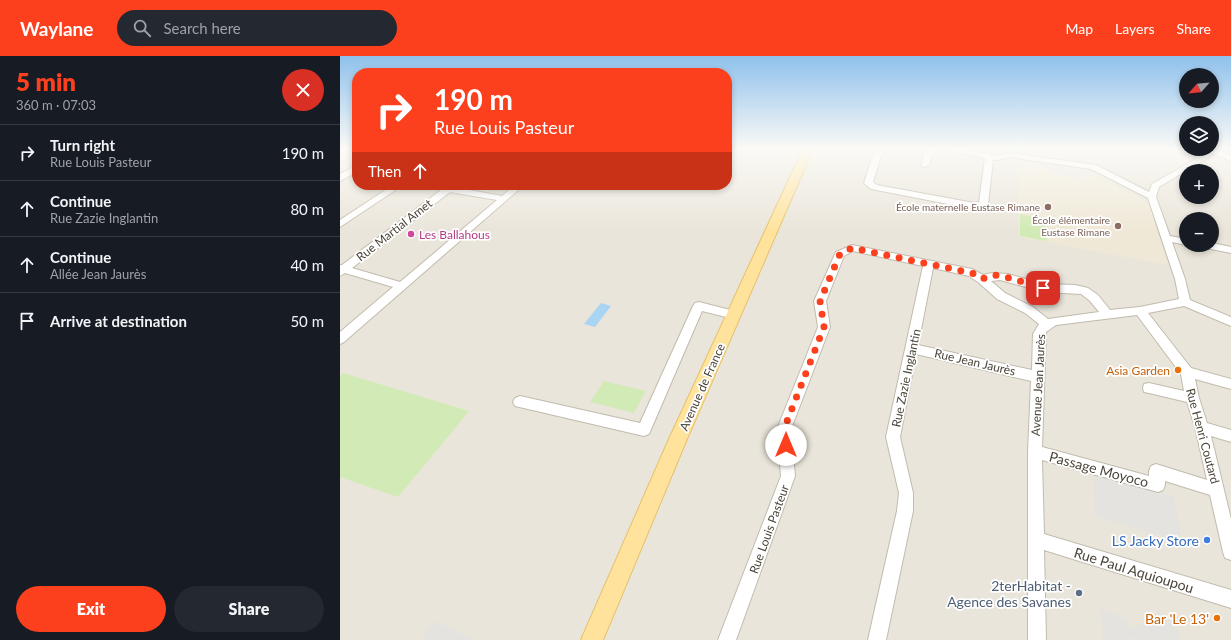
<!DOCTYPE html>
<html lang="en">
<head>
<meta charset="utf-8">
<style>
  :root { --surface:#171b24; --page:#242831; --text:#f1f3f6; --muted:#9ea1a6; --line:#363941; --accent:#fc3f1d }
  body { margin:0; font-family:Lato,sans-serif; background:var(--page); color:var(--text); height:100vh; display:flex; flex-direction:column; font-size:15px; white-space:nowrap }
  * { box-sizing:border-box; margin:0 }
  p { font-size:13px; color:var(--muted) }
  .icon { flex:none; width:22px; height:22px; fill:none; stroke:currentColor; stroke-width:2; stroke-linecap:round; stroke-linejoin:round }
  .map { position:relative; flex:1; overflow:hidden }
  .side { display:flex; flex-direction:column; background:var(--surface); width:340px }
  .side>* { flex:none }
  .hud { position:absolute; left:12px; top:12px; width:380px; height:122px; border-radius:16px; box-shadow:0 2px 6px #0003; background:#fc3f1d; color:#fff; overflow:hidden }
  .needle { width:26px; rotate:243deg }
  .tools { position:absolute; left:839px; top:12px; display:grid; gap:8px }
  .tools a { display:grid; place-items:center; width:40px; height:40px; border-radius:50%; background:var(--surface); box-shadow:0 2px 6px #0003; font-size:20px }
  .pin { position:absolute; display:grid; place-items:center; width:34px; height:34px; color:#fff; margin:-17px; border-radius:8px; box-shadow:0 2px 6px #0006 }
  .me { position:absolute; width:44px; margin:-22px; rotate:0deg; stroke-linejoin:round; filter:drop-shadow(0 0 3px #0008) }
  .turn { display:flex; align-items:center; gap:14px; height:84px; padding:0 16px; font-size:18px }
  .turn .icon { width:52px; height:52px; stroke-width:2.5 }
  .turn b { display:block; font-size:28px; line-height:34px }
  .then { display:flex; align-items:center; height:38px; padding:0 16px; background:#0003; gap:8px; font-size:15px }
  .round { display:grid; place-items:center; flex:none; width:42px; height:42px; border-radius:21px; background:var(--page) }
  .headline { display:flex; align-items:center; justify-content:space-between; height:68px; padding:0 16px }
  h1 { font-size:24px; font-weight:800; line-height:30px; color:var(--accent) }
  .action { display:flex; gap:8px; margin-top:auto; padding:8px 16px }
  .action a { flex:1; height:46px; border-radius:24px; background:var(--accent); color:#fff; font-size:16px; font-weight:800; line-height:46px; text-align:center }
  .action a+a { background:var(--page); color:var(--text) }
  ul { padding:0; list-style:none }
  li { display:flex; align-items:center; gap:12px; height:56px; padding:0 16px; border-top:1px solid var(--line) }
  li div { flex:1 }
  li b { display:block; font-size:15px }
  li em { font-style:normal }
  header { display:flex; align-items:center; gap:24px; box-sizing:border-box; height:56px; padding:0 20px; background:var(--accent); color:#fff }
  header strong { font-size:19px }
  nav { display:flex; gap:22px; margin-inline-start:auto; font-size:14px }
  .search { width:280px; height:36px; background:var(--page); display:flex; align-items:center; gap:10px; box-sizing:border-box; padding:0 14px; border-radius:22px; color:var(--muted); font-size:15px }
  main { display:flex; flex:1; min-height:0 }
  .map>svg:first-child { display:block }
  .residential { fill:#eae5da; fill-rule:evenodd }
  .education { fill:#efe8d6 }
  .green { fill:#d2eab5 }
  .parking { fill:#e5e3e0 }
  .water { fill:#a9d4f2 }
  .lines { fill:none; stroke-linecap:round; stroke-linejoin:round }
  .minor-casing { stroke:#c2bbae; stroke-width:2 }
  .major-casing { stroke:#e6c16a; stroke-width:2 }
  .minor { fill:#fff; fill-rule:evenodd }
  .major { fill:#ffe39c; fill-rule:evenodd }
  .route { stroke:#fc3f1d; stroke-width:7; stroke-dasharray:0 12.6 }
  .education-dot { fill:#8d6e63; stroke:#fff; stroke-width:1.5 }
  .hotel-dot { fill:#d1479c; stroke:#fff; stroke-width:1.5 }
  .food-dot { fill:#e8710a; stroke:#fff; stroke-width:1.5 }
  .shop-dot { fill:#3f7fe0; stroke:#fff; stroke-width:1.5 }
  .service-dot { fill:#5c6f8a; stroke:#fff; stroke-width:1.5 }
  .labels { text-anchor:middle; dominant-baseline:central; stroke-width:3.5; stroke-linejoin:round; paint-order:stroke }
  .far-education-label { font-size:10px; fill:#785e54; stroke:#fff; text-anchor:end }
  .street-label { font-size:12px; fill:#4b4439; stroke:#fff }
  .hotel-label { font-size:12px; fill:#b23c85; stroke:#fff; text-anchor:start }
  .food-label { font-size:12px; fill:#c56008; stroke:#fff; text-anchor:end }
  .near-street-label { font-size:14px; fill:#4b4439; stroke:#fff }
  .near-shop-label { font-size:14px; fill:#366cbe; stroke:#fff; text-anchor:end }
  .near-service-label { font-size:14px; fill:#4e5e75; stroke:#fff; text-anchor:end }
  .near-food-label { font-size:14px; fill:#c56008; stroke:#fff; text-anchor:end }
</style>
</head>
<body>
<header>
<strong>Waylane</strong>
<div class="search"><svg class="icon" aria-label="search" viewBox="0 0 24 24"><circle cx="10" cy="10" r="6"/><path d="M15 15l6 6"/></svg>Search here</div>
<nav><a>Map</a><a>Layers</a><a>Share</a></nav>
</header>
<main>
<section class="side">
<div class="headline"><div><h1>5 min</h1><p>360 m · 07:03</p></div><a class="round" style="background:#d93025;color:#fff"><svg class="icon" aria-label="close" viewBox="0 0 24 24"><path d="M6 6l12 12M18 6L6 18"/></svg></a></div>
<ul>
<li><svg class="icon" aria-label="right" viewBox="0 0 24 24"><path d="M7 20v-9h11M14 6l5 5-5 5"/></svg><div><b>Turn right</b><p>Rue Louis Pasteur</p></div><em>190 m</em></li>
<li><svg class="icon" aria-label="ahead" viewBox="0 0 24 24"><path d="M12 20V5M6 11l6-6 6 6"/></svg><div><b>Continue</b><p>Rue Zazie Inglantin</p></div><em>80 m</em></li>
<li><svg class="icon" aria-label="ahead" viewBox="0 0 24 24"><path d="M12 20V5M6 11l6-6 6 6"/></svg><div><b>Continue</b><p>Allée Jean Jaurès</p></div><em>40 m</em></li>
<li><svg class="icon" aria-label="arrive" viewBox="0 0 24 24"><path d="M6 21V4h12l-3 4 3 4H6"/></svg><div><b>Arrive at destination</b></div><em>50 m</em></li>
</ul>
<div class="action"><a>Exit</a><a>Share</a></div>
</section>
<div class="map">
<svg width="891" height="584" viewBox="0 0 891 584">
  <rect width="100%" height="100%" fill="#f6f3ec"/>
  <!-- residential -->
  <path class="residential" d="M 5,93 L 17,93 L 17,129 L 387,129 L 387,93 L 891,93 L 891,584 L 0,584 L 0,96 ZM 846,115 L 872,115 L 872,141 L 846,141 ZM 846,163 L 872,163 L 872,189 L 846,189 Z"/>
  <!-- education -->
  <polygon class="education" points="678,108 707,112 713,117 740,123 741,119 754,121 809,147 828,209 679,181"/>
  <!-- green -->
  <g class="green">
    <polygon points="680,158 706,163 707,185 680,180"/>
    <polygon points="3,317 129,355 58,441 0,421 0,320"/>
    <polygon points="264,325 306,335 294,357 250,346"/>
  </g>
  <!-- parking -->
  <g class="parking">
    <polygon points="811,93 821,93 835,99 818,109 799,100"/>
    <polygon points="783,98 805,108 782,121 766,113 780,106"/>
    <polygon points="707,109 741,115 741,123 713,117 707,112"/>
    <polygon points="753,417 834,440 842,486 755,460"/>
    <polygon points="761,553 787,563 788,571 795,572 819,555 842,579 837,583 837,584 796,584 789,579 789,584 763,584"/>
    <polygon points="94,565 134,584 81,584"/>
  </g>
  <!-- water -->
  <polygon class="water" points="261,247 271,250 255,271 244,268"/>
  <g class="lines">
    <defs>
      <g id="minor">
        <path d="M 537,93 L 549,93 L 542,97 L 533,126 L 537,129 L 634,147 L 639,146 L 645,102 L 604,93 L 624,93 L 657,100 L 669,97 L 756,109 L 809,136 L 812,128 L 868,96 L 865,93 L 882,93 L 880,95 L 891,100 L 891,105 L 874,98 L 819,131 L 816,141 L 830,180 L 846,183 L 846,189 L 832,186 L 845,223 L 850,244 L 891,261 L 891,270 L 844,250 L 808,257 L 851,312 L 891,323 L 891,333 L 855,323 L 859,342 L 867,367 L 891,374 L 891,386 L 871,380 L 891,463 L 891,504 L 885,502 L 883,496 L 870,439 L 825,425 L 825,429 L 823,434 L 818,436 L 702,404 L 704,478 L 891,534 L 891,552 L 704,494 L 706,584 L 688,584 L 688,396 L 691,325 L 576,298 L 560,381 L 573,437 L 573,455 L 546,584 L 528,584 L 557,455 L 559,437 L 546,381 L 583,210 L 513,195 L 504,200 L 486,245 L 490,271 L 451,373 L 455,420 L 396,584 L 378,584 L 441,420 L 437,373 L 478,271 L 474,245 L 496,196 L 512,189 L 632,213 L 643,219 L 652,217 L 668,218 L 704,228 L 735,229 L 748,232 L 758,239 L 770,254 L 800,251 L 839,243 L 835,223 L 808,142 L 751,113 L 669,101 L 658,104 L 653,104 L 648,148 L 646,150 L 634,153 L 531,133 L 524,127 L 534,96 ZM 593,212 L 629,220 L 638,226 L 657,243 L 685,257 L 699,268 L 693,278 L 692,314 L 578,289 ZM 660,224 L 704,236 L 741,238 L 750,245 L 759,256 L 708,263 L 693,251 L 665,237 L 651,225 ZM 797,259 L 841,318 L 844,335 L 809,327 L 804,328 L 803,332 L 804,336 L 809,337 L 847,346 L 855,371 L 867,424 L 816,408 L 811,410 L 809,415 L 809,420 L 702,391 L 706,276 L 716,269 Z"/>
        <polygon points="586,93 594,93 589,109 585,111 581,109"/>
        <polygon points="17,109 17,116 0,125 0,118"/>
        <polygon points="53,129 63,129 0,171 0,164"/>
        <path d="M 84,129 L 102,129 L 162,140 L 175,129 L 184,129 L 4,286 L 0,288 L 0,276 L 53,231 L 5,217 L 0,220 L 0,209 L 2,209 L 101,134 L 85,131 ZM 110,136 L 157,144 L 60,226 L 12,212 Z"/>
        <polygon points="872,187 891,191 891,197 861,191 860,189 872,189"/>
        <polygon points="359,246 398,256 400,259 398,262 394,263 362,255 309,378 304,380 175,350 173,346 175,342 180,340 300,367 353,250 355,247"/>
      </g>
      <polygon id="major" points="463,93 473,93 347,383 263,584 241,584 329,383"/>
    </defs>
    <!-- minor casing -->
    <use href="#minor" class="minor-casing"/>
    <!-- major casing -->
    <use href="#major" class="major-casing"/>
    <!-- minor -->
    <use href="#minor" class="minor"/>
    <!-- major -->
    <use href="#major" class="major"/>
  </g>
  <!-- sky -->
  <linearGradient id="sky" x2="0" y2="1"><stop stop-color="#8fc1ec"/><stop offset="0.53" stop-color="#fbfaf6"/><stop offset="1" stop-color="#fbfaf6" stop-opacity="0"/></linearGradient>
  <rect width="891" height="175" fill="url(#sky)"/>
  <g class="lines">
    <!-- route -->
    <polyline class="route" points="446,389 444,373 484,271 480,245 500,198 512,192 632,217 642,223 654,219 670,222 703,232"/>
  </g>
  <!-- markers -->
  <g class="education-dot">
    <circle cx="708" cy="151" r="4"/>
    <circle cx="778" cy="170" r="4"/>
  </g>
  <circle class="hotel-dot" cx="71" cy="178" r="4"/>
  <g class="food-dot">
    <circle cx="838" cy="314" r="4"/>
    <circle cx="877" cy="562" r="4"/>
  </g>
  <circle class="shop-dot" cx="867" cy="484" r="4"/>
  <circle class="service-dot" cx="739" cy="537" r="4"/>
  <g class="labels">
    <!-- far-education labels -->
    <g class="far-education-label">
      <text x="700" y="151">École maternelle Eustase Rimane</text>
      <text x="770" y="164">École élémentaire<tspan x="770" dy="12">Eustase Rimane</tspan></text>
    </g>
    <!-- street labels -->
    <g class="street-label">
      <text transform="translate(54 174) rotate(-38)">Rue Martial Amet</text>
      <text transform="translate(635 306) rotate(13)">Rue Jean Jaurès</text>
      <text transform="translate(566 322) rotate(-78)">Rue Zazie Inglantin</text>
      <text transform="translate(698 329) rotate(-87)">Avenue Jean Jaurès</text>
      <text transform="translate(362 331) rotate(-66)">Avenue de France</text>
      <text transform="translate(863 380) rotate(75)">Rue Henri Coutard</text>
      <text transform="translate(429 473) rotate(-70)">Rue Louis Pasteur</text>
    </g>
    <!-- hotel labels -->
    <g class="hotel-label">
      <text x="79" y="178">Les Ballahous</text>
    </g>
    <!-- food labels -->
    <g class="food-label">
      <text x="830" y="314">Asia Garden</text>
    </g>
    <!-- near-street labels -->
    <g class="near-street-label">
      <text transform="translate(759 413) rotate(15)">Passage Moyoco</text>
      <text transform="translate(794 514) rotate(17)">Rue Paul Aquioupou</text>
    </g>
    <!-- near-shop labels -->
    <g class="near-shop-label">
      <text x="859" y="484">LS Jacky Store</text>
    </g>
    <!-- near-service labels -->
    <g class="near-service-label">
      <text x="731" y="529">2terHabitat -<tspan x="731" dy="16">Agence des Savanes</tspan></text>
    </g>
    <!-- near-food labels -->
    <g class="near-food-label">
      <text x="869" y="562">Bar 'Le 13'</text>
    </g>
  </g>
</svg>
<div class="tools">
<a><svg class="needle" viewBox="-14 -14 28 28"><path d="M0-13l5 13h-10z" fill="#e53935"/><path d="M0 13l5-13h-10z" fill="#9ea1a6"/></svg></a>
<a><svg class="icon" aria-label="layers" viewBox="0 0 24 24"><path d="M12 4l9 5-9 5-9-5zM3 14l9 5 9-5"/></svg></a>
<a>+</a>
<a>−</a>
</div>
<div class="pin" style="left:703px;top:232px;background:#d93025"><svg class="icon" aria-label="arrive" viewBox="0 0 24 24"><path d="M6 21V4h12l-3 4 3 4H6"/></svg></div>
<svg class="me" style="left:446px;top:389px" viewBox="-20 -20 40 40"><circle r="19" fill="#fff"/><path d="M0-13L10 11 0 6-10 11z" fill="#fc3f1d"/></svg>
<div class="hud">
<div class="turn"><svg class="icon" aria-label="right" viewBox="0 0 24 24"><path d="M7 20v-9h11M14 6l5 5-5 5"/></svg><div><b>190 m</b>Rue Louis Pasteur</div></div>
<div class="then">Then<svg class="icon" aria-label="ahead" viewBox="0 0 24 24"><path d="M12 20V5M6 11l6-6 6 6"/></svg></div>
</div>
</div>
</main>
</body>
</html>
